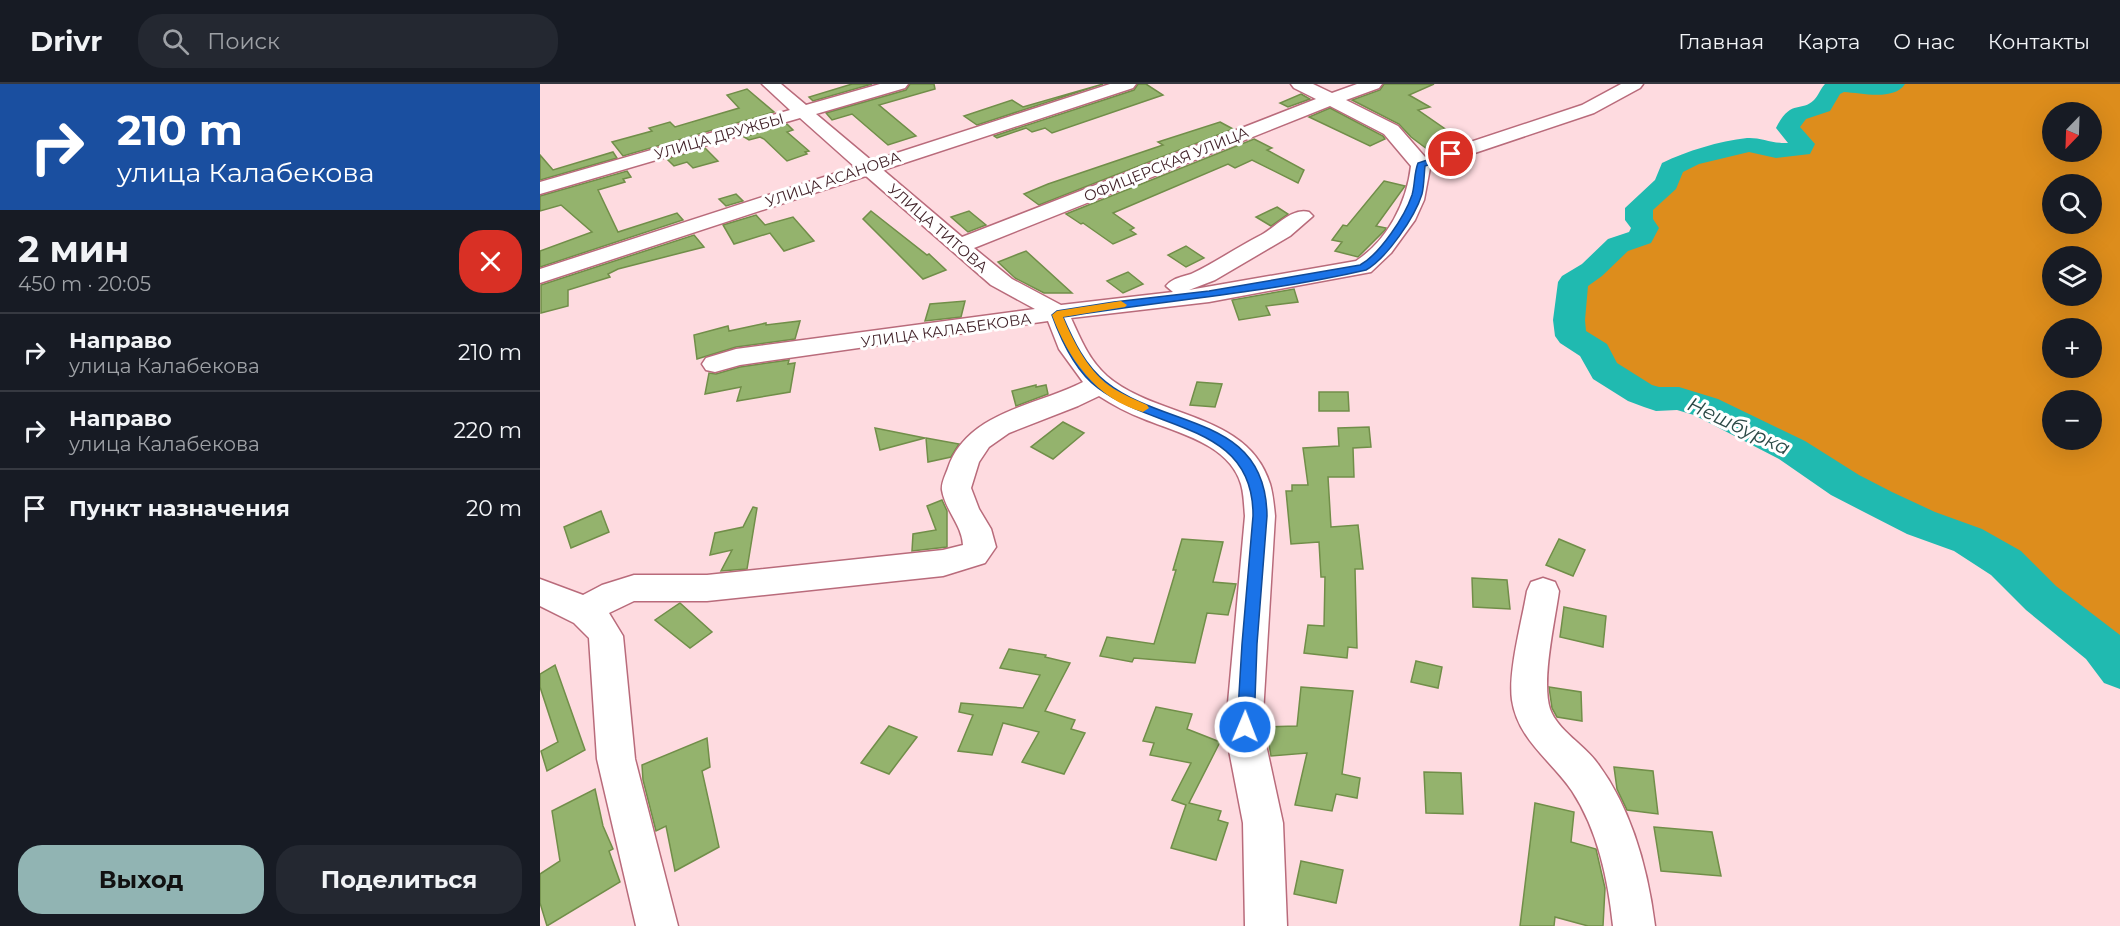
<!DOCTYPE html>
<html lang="ru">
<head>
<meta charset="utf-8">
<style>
  :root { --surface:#171b24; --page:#242831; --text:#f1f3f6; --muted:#9ea1a6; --line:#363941; --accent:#91b4b3 }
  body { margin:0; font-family:Montserrat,sans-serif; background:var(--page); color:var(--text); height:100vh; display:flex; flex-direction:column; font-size:22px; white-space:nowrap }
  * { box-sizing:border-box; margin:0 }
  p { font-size:20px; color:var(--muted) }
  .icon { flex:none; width:33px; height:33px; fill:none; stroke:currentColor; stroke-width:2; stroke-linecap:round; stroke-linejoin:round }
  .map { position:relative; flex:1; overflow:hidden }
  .sheet { display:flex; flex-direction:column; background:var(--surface); width:540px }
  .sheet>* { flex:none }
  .hud { background:#1a4fa0; color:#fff; overflow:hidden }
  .needle { width:39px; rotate:203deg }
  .tools { position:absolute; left:1502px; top:18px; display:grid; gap:12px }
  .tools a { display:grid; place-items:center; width:60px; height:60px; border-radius:50%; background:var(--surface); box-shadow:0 6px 24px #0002; font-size:30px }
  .pin { position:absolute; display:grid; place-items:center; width:51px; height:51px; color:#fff; margin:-26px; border:3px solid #fff; border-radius:50%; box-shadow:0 2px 6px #0007 }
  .me { position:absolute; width:66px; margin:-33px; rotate:1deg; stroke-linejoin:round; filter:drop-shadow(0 0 4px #0008) }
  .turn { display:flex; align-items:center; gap:21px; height:126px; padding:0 18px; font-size:27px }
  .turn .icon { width:78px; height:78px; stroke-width:2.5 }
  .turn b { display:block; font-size:42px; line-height:51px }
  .round { display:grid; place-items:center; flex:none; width:63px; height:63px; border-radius:24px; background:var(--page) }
  .overview { display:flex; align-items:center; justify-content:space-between; height:102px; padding:0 18px }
  h1 { font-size:36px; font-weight:700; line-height:45px }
  .cta { display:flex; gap:12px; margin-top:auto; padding:12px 18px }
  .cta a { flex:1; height:69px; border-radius:24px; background:var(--accent); color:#111; font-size:24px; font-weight:700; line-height:69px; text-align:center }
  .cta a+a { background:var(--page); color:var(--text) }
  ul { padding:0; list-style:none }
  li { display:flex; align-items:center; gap:18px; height:78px; padding:0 18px; border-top:2px solid var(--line) }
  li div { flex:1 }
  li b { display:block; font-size:22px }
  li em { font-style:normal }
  header { display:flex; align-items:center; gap:36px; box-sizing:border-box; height:84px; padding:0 30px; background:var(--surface); border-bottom:2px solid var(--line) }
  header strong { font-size:28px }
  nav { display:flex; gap:33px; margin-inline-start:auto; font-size:21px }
  .search { width:420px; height:54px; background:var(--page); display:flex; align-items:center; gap:15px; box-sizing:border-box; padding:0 21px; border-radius:24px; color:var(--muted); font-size:22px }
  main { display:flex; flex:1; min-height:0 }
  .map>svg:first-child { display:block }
  .forest { fill:#dd8d1c; fill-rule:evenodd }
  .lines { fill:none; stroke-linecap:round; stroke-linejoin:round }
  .river { fill:#20bab0; fill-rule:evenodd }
  .building { fill:#94b36d; stroke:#718e49; stroke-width:1.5 }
  .minor-casing { stroke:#b96b7b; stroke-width:3 }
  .minor { fill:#fff; fill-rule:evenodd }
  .route { fill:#1a73e8; stroke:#114b97; stroke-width:1.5 }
  .slow { fill:#f59e0b }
  .labels { text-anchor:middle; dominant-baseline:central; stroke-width:6; stroke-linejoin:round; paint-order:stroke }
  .far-street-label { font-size:15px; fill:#3e1e25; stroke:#fff }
  .water-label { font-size:20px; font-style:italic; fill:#2b4946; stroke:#fff }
</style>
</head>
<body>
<header>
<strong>Drivr</strong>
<div class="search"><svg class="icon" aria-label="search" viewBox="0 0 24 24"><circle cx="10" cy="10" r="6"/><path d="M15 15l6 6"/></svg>Поиск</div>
<nav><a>Главная</a><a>Карта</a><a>О нас</a><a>Контакты</a></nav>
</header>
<main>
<section class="sheet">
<div class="hud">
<div class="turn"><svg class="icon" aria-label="right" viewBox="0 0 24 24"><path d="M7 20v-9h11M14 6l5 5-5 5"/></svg><div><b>210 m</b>улица Калабекова</div></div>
</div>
<div class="overview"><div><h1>2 мин</h1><p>450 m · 20:05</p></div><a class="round" style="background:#d93025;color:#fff"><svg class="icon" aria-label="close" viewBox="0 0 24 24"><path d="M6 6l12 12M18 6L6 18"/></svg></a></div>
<ul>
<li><svg class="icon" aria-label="right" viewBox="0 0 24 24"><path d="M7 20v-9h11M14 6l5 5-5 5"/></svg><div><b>Направо</b><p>улица Калабекова</p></div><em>210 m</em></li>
<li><svg class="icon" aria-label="right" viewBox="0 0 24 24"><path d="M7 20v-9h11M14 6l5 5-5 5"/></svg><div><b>Направо</b><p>улица Калабекова</p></div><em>220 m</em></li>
<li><svg class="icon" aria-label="arrive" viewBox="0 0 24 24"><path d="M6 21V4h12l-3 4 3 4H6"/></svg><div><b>Пункт назначения</b></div><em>20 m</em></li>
</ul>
<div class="cta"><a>Выход</a><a>Поделиться</a></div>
</section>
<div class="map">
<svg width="1580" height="842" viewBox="0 0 1580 842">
  <rect width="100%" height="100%" fill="#fedbe0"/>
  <!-- forest -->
  <path class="forest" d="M 1354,0 L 1580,0 L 1580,585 L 1562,562 L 1501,514 L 1466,479 L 1428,456 L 1381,439 L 1338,418 L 1305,401 L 1252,366 L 1166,323 L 1139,314 L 1116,315 L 1100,309 L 1065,287 L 1060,281 L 1055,267 L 1031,252 L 1029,236 L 1033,198 L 1052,186 L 1078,161 L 1102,153 L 1105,144 L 1099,136 L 1099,124 L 1127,99 L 1131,84 L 1150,75 L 1209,61 L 1237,67 L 1260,65 L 1263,60 L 1248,44 C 1256,24 1264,29 1282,22 L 1291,6 L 1300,1 L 1351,3 ZM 1512,28 L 1551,28 L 1551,68 L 1512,68 ZM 1512,100 L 1551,100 L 1551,140 L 1512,140 ZM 1512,172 L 1551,172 L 1551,212 L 1512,212 ZM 1512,244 L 1551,244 L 1551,284 L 1512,284 ZM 1512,316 L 1551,316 L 1551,356 L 1512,356 Z"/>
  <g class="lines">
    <!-- river -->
    <path class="river" d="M 1285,0 L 1365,0 C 1354,17 1322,9 1304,8 L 1300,10 L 1290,27 L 1266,35 L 1260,43 L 1275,60 L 1270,70 L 1236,74 L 1209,68 L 1159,80 L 1143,88 L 1136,105 L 1113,126 L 1113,135 L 1119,144 L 1111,159 L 1088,167 L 1062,192 L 1048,202 L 1045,236 L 1046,247 L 1067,260 L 1077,279 L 1112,301 L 1119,303 L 1139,303 L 1178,315 L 1265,357 L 1319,391 L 1352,408 L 1395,428 L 1442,445 L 1481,467 L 1516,502 L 1580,551 L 1580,605 L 1564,599 L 1546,575 L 1486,526 L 1451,491 L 1414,467 L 1367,450 L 1324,428 L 1291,411 L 1239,375 L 1154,331 L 1137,326 L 1116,327 L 1104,323 L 1088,317 L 1053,295 L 1040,272 L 1020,259 L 1015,252 L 1013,236 L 1018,198 L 1022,192 L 1042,180 L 1068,155 L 1089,148 L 1091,144 L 1085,136 L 1085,124 L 1115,96 L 1122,79 C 1147,67 1179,57 1207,54 C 1220,53 1234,60 1248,59 L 1236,44 C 1251,14 1261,29 1274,16 C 1279,11 1280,5 1285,0 Z"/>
  </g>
  <!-- building -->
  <g class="building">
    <polygon points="312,0 332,0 273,17 269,13"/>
    <polygon points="370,0 394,0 395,5 339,21 376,52 348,61 312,30 292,36 286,29 366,6"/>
    <polygon points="563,0 437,41 424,32 472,16 483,23"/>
    <polygon points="598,0 606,0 623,11 512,49 505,44 492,48 486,44 457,54 454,52 594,6"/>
    <polygon points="844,0 894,0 869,11 890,23 878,26 924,58 891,68 871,53 859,40 812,16 840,6"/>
    <polygon points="207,5 234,28 83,72 72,58 112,47 109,44 130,38 135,43 199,24 187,11"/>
    <polygon points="761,10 770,15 748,23 740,19"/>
    <polygon points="790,24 843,52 845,55 830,62 769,33"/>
    <polygon points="680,38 693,45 499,121 484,110 508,100 623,61 618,58"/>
    <polygon points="247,40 253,46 247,48 269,67 265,68 267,70 247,77 224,55 220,53 209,56 204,53"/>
    <polygon points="714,55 732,64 727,66 764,86 758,99 712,76 695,84 688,80 573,129 594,144 590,146 596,150 573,160 543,139 541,140 526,130"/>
    <polygon points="165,64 178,77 153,84 147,78 134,82 127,75"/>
    <polygon points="73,68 77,74 0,96 0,71 13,86"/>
    <polygon points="87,87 91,93 83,95 85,98 58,106 78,148 137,129 143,136 0,183 0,167 52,148 21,121 0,127 0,112"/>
    <polygon points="844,97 865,102 836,142 846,144 845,146 818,173 795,167 802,158 792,156 803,141 807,142"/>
    <polygon points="196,110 203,117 186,122 179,115"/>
    <polygon points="737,123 748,130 731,142 716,133"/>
    <polygon points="331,127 387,171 389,170 406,186 383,195 323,135"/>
    <polygon points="429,127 446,141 428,148 411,133"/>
    <polygon points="216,131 225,141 253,133 274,157 244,167 230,149 194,160 183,141"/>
    <polygon points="154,151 164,163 78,185 68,190 70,193 28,206 28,222 1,229 1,201"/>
    <polygon points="646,162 664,174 646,183 628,171"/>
    <polygon points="486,167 532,209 504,209 475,194 458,178"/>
    <polygon points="588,188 603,200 583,209 567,197"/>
    <polygon points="754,205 758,218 726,222 730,231 699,236 692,216"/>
    <polygon points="425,217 421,233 385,237 390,220"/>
    <polygon points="260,237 255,255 196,263 157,275 154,251 188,242 189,247 226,239 226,241"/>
    <polygon points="249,276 248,280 255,279 250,308 197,317 201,303 165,310 169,289 176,290 200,283"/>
    <polygon points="657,298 682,300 675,323 650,321"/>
    <polygon points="496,301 496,303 506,301 508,310 476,322 472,307"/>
    <polygon points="779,308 808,308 809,327 779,327"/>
    <polygon points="523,338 544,349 513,375 491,363"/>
    <polygon points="829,343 831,363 813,364 814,393 788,393 791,443 818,441 823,485 815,485 817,564 808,563 807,574 764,569 768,541 784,542 785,493 781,493 779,458 751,460 746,407 752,407 752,401 768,401 763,364 799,362 798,344"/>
    <polygon points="335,344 385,354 340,366"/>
    <polygon points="386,354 419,360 411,373 388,378"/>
    <polygon points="402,416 407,427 407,463 372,467 373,450 396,446 387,422"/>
    <polygon points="213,423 217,424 207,485 181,487 192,466 170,471 175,449 203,443"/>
    <polygon points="61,427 69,448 31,464 24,443"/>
    <polygon points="642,455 683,458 673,498 696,500 688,531 667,529 655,579 594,574 592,578 560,572 567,553 614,560 636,486 633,486"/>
    <polygon points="1019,455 1045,466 1033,492 1006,481"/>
    <polygon points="932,494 967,496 970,525 933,523"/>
    <polygon points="140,519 172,548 150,564 115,536"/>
    <polygon points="1024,523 1066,532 1063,563 1020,553"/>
    <polygon points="469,565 506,571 505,573 530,579 505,627 535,636 531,645 545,649 524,690 482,678 499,648 463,639 452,671 418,667 433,631 419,628 421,619 483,624 500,591 460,584"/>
    <polygon points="876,577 902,583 898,604 871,598"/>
    <polygon points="15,581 45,666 7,687 1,667 18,658 0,603 0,590"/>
    <polygon points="761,603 813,607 802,690 820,694 817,714 796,710 792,727 755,721 767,669 731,672 726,643 757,642"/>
    <polygon points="1009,603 1041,608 1042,637 1017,633 1012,624"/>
    <polygon points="616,623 652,630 647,645 680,658 649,719 681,727 678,736 688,739 676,776 631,764 646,721 632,716 651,679 610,671 614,659 603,657"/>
    <polygon points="349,642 377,653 349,690 321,679"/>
    <polygon points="167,654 170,683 162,687 179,763 135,787 126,742 116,747 103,696 102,681"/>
    <polygon points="1074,683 1113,687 1118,730 1087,726 1077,705"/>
    <polygon points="884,688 921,689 923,730 886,729"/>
    <polygon points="55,705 63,742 73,765 69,767 80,798 7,842 0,819 0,790 20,777 12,727"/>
    <polygon points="995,719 1034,728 1031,758 1056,765 1065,804 1063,842 1048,842 1015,833 1014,842 980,842"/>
    <polygon points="1114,743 1172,748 1181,792 1121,787"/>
    <polygon points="761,777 803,786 796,819 754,810"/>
  </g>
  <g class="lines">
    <defs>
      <g id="minor">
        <path d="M 222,0 L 241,0 L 266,21 L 340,0 L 368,0 L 365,4 L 276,30 L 332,77 L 570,0 L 596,0 L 593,4 L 343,86 L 422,153 L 776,15 L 754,4 L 751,0 L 773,0 L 792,9 L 817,0 L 842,0 L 839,4 L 806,16 L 858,42 L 885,73 L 1042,21 L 1081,0 L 1103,0 L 1100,4 L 1054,29 L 890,84 L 884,116 L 875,136 L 851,169 L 831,188 L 669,218 L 531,234 C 541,256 549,276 567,292 C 617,335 708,328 730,400 C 733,410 734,422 735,432 L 723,630 L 725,656 L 743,739 L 747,842 L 705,842 L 703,739 L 687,656 L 687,630 L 705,432 C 704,422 704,410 701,400 C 689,360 638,349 604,335 C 588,329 573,321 559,312 L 538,322 L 469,349 L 449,363 L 439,378 L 431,404 L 439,425 L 451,445 L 456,463 L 445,479 L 403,492 L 167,517 L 94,517 L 69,529 L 83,552 L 95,675 L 138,842 L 96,842 L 57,675 L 49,554 L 34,539 L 0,522 L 0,495 L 43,511 L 62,501 L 94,491 L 167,491 L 403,466 L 423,461 C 422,441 405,426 402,406 C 401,399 406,390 408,384 C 427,328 496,322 543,298 L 519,265 L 508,237 L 200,281 L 175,288 L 166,286 L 162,280 L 166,274 L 196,265 L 495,225 L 451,201 L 326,92 L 0,199 L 0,185 L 315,83 L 260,34 L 0,110 L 0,98 L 250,26 ZM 790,22 L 844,50 L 871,82 C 867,118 848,156 816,177 L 649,206 L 675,196 L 750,152 L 773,132 L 769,128 C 752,123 736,143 721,151 C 697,163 675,179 651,190 C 642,193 632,194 626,202 L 633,208 L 521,221 L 472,195 L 434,164 Z"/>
        <path d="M 1003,494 L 1015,498 L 1019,507 C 1015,537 1001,597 1010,625 C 1018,647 1045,661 1058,680 C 1092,726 1108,786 1115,842 L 1073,842 C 1068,795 1058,747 1032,707 C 1011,676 978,656 972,616 C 968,587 982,537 987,507 L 991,498 Z"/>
      </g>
    </defs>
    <!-- minor casing -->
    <use href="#minor" class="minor-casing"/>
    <!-- minor -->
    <use href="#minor" class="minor"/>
  </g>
  <!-- route -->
  <path class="route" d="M 911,68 L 914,68 L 914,72 L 885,82 C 884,91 884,102 882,110 C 875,133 847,174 826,186 C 727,209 624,216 523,233 C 533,256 545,282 566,298 C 626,346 726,330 727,432 L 717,560 L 714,643 L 711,648 L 705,651 L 700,648 L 697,643 L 702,560 L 713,432 C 714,339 616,348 558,304 C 535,287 521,256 512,231 L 517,227 L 574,218 L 669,207 L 820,181 C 840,170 865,132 872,111 C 875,101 874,89 878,79 Z"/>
  <!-- slow -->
  <path class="slow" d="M 581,217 L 587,221 L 585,223 L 523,233 C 534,259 549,289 574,305 C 584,311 596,316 607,321 L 609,324 L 603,328 C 556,315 528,274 512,231 L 517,227 Z"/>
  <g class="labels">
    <!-- far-street labels -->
    <g class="far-street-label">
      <text transform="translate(179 52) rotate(-16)">УЛИЦА ДРУЖБЫ</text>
      <text transform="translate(626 80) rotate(-22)">ОФИЦЕРСКАЯ УЛИЦА</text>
      <text transform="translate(293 95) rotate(-19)">УЛИЦА АСАНОВА</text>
      <text transform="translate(398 144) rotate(41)">УЛИЦА ТИТОВА</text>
      <text transform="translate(406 246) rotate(-8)">УЛИЦА КАЛАБЕКОВА</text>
    </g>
    <!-- water labels -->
    <g class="water-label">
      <text transform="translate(1199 342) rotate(25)">Нешбурка</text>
    </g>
  </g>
</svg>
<div class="tools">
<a><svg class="needle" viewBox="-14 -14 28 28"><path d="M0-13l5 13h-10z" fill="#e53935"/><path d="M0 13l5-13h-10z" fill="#9ea1a6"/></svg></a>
<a><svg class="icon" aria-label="search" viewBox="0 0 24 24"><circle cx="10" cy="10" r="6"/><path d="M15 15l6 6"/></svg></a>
<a><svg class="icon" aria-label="layers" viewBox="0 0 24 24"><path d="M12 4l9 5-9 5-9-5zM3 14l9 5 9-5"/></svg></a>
<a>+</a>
<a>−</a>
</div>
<div class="pin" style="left:911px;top:70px;background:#d93025"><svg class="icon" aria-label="arrive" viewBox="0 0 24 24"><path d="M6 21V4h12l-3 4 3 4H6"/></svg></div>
<svg class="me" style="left:705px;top:643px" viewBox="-20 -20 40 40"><circle r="17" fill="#1a73e8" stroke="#fff" stroke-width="3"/><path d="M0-11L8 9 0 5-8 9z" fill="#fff"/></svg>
</div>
</main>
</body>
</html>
